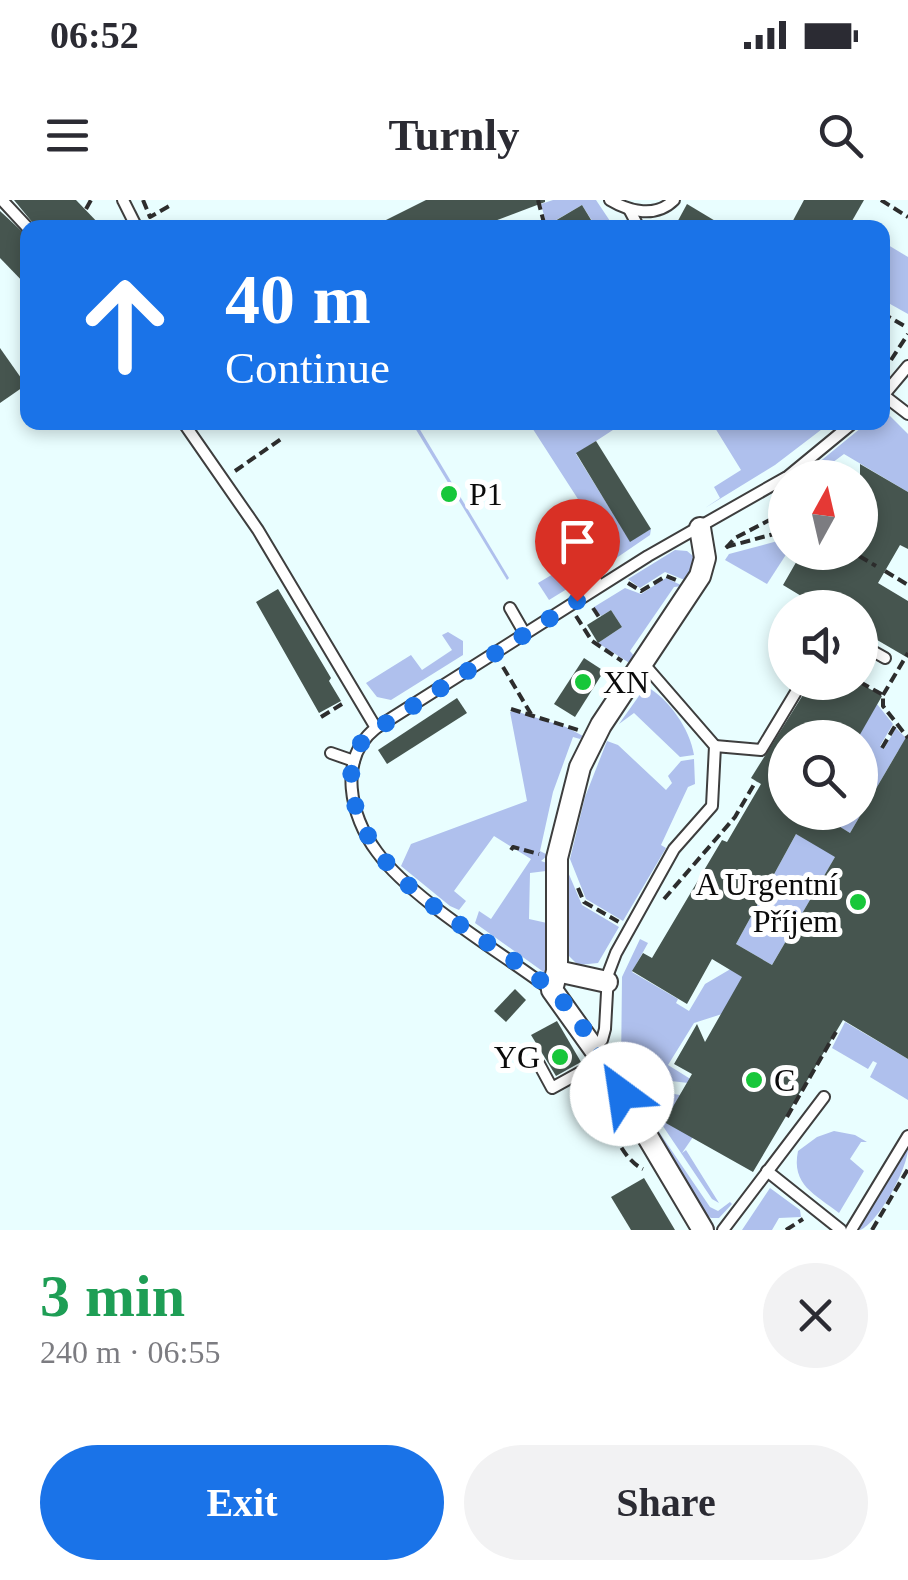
<!DOCTYPE html>
<html lang="en">
<head>
<meta charset="utf-8">
<style>
  :root { --surface:#fff; --page:#f2f2f3; --text:#2b2b33; --muted:#7c7c81; --accent:#1a73e8 }
  body { margin:0; font-family:Georgia,serif; background:var(--page); color:var(--text); height:100vh; display:flex; flex-direction:column; font-size:38px; white-space:nowrap }
  * { box-sizing:border-box; margin:0 }
  p { font-size:32px; color:var(--muted) }
  .icon { flex:none; width:55px; height:55px; fill:none; stroke:currentColor; stroke-width:2; stroke-linecap:round; stroke-linejoin:round }
  .map { position:relative; height:1030px; overflow:hidden }
  .panel { display:flex; flex-direction:column; background:var(--surface); flex:1 }
  .panel>* { flex:none }
  .hud { position:absolute; left:20px; top:20px; width:870px; height:210px; border-radius:20px; box-shadow:0 5px 15px #0003; background:#1a73e8; color:#fff; overflow:hidden }
  .needle { width:65px; rotate:8deg }
  .controls { position:absolute; left:768px; top:260px; display:grid; gap:20px }
  .controls a { display:grid; place-items:center; width:110px; height:110px; border-radius:50%; background:var(--surface); box-shadow:0 5px 15px #0003; font-size:50px }
  .pin { position:absolute; display:grid; place-items:center; width:85px; height:85px; color:#fff; margin:-102px -42px; border-radius:50% 50% 50% 0; rotate:-45deg; box-shadow:0 0 10px #0007 }
  .pin .icon { rotate:45deg }
  .me { position:absolute; width:110px; margin:-55px; rotate:329deg; stroke-linejoin:round; filter:drop-shadow(0 0 8px #0008) }
  .turn { display:flex; align-items:center; gap:35px; height:210px; padding:0 40px; font-size:45px }
  .turn .icon { width:130px; height:130px; stroke-width:2.5 }
  .turn b { display:block; font-size:70px; line-height:85px }
  .round { display:grid; place-items:center; flex:none; width:105px; height:105px; border-radius:52px; background:var(--page) }
  .head { display:flex; align-items:center; justify-content:space-between; height:170px; padding:0 40px }
  h1 { font-size:60px; font-weight:800; line-height:75px; color:#1e9e55 }
  .button { display:flex; gap:20px; margin-top:auto; padding:20px 40px }
  .button a { flex:1; height:115px; border-radius:60px; background:var(--accent); color:#fff; font-size:40px; font-weight:800; line-height:115px; text-align:center }
  .button a+a { background:var(--page); color:var(--text) }
  .status { display:flex; justify-content:space-between; align-items:center; height:70px; padding:0 50px; background:var(--surface); direction:ltr }
  .status svg { height:28px; fill:currentColor }
  header { display:flex; justify-content:space-between; align-items:center; height:130px; padding:0 40px; background:var(--surface); font-size:45px; font-weight:800 }
  .map>svg:first-child { display:block }
  .green { fill:#afc0ed }
  .building { fill:#46554f; fill-rule:evenodd }
  .lines { fill:none; stroke-linecap:round; stroke-linejoin:round }
  .service-casing { stroke:#3e3e3e; stroke-width:14 }
  .minor-casing { stroke:#3e3e3e; stroke-width:24 }
  .path { stroke:#2d2d2d; stroke-width:4; stroke-dasharray:10 5; stroke-linecap:butt }
  .service { stroke:#fff; stroke-width:10 }
  .minor { stroke:#fff; stroke-width:20 }
  .route { stroke:#1a73e8; stroke-width:18; stroke-dasharray:0 32.4 }
  .poi-dot { fill:#17c73a; stroke:#fff; stroke-width:4 }
  .labels { text-anchor:middle; dominant-baseline:central; stroke-width:10; stroke-linejoin:round; paint-order:stroke }
  .poi-label { font-size:32px; fill:#0b0b0b; stroke:#fff; text-anchor:start }
</style>
</head>
<body>
<div class="status"><b>06:52</b><svg viewBox="0 0 49 12"><path d="M0 12V9h3v3zM5 12V6h3v6zM10 12V3h3v9zM15 12V0h3v12zM26 1h20v11H26zM47 4h2v5h-2z"/></svg></div>
<header><svg class="icon" aria-label="menu" viewBox="0 0 24 24"><path d="M4 6h16M4 12h16M4 18h16"/></svg>Turnly<svg class="icon" aria-label="search" viewBox="0 0 24 24"><circle cx="10" cy="10" r="6"/><path d="M15 15l6 6"/></svg></header>
<div class="map">
<svg width="908" height="1030" viewBox="0 0 908 1030">
  <rect width="100%" height="100%" fill="#e9feff"/>
  <!-- green -->
  <g class="green">
    <polygon points="553,0 596,0 614,27 596,27 582,5 556,20 559,27 547,27 541,4"/>
    <polygon points="883,42 908,57 908,114 883,100"/>
    <polygon points="883,209 908,234 908,292 844,254 813,277 801,277 867,223 882,222"/>
    <polygon points="412,223 416,223 509,378 507,380"/>
    <polygon points="529,223 612,223 616,228 576,254 630,341 651,329 650,335 612,361 605,361 596,348 605,341"/>
    <polygon points="712,223 711,223 830,223 775,265 705,308 720,298 714,287 741,270"/>
    <polygon points="785,339 787,353 767,384 725,360 729,354"/>
    <polygon points="675,350 687,351 693,356 694,365 687,381 665,372 640,388 628,379"/>
    <polygon points="565,367 575,384 549,400 538,383"/>
    <polygon points="666,378 683,386 674,387 630,451 635,457 631,464 598,443 622,427 611,410 601,416 594,407 625,388 641,394"/>
    <polygon points="448,432 463,441 463,455 391,500 377,497 366,483 411,455 422,470 452,450 442,435"/>
    <path d="M 646,486 C 669,499 690,529 694,555 L 680,557 L 634,513 L 619,524 Z"/>
    <polygon points="877,504 893,524 880,546 884,549 896,528 908,540 898,551 850,633 816,613 860,612 858,537"/>
    <polygon points="515,511 566,527 583,536 580,539 573,537 553,592 540,651 548,655 541,661 547,663 546,671 530,673 529,719 547,723 545,773 475,723 479,711 491,719 531,659 494,636 454,691 466,701 459,710 450,706 401,666 411,644 527,601 510,512"/>
    <polygon points="607,541 618,545 666,590 672,583 668,576 681,561 694,559 695,584 688,587 661,645 666,648 623,721 586,699 570,659 585,597"/>
    <polygon points="796,634 845,640 772,765 736,744"/>
    <polygon points="565,665 582,705 619,727 598,763 578,765 569,756"/>
    <polygon points="640,739 648,743 632,772 678,799 676,803 689,811 705,784 734,767 767,785 722,814 694,823 668,865 721,898 688,883 629,876 621,868 622,777"/>
    <polygon points="845,822 908,859 908,900 870,877 877,863 873,861 868,869 832,848"/>
    <polygon points="657,891 680,895 665,922 693,937 682,953 686,950 719,1003 712,999 644,898"/>
    <polygon points="638,901 710,1007 718,1011 730,1002 732,1004 719,1018 711,1018 703,1012"/>
    <path d="M 834,931 L 855,935 L 867,942 L 861,942 L 850,959 L 864,971 L 839,1013 C 815,994 791,985 798,951 L 817,937 Z"/>
    <path d="M 908,948 C 908,968 878,1023 860,1030 L 858,1027 Z"/>
    <polygon points="770,988 800,1010 801,1017 779,1018 772,1030 742,1030"/>
  </g>
  <!-- building -->
  <g class="building">
    <polygon points="14,0 76,0 103,28 37,28"/>
    <polygon points="426,0 545,0 545,2 476,28 370,28"/>
    <polygon points="804,0 864,0 848,28 789,28"/>
    <polygon points="687,4 727,28 674,28"/>
    <polygon points="582,5 596,28 543,28"/>
    <polygon points="0,11 28,37 28,87 0,58"/>
    <polygon points="0,148 26,185 0,203"/>
    <polygon points="596,241 651,329 630,342 576,253"/>
    <polygon points="860,264 908,292 908,349 900,345 878,383 908,401 908,458 860,430 860,408 821,408 783,385 802,352 860,352"/>
    <polygon points="278,389 331,478 329,481 341,501 319,513 256,402"/>
    <polygon points="611,410 622,427 598,443 587,425"/>
    <polygon points="584,458 604,471 575,517 554,504"/>
    <path d="M 811,482 L 858,482 L 882,496 L 858,538 L 785,538 L 785,612 L 816,612 L 850,633 L 908,534 L 908,859 L 843,820 L 753,972 L 664,922 L 692,874 L 674,864 L 697,824 L 705,842 L 742,777 L 712,759 L 687,804 L 632,771 L 643,753 L 652,758 L 722,640 L 727,642 L 761,584 L 751,578 ZM 796,634 L 835,657 L 772,765 L 736,744 Z"/>
    <polygon points="457,498 467,513 387,564 378,550"/>
    <polygon points="515,789 526,800 506,822 494,811"/>
    <polygon points="557,821 581,862 556,876 531,835"/>
    <polygon points="644,978 675,1030 631,1030 611,997"/>
  </g>
  <g class="lines">
    <defs>
      <g id="service">
        <polyline points="2,0 28,28"/>
        <polyline points="123,0 137,28"/>
        <path d="M 610,0 C 630,12 656,18 674,0"/>
        <polyline points="629,9 639,28"/>
        <polyline points="882,194 908,214"/>
        <polyline points="882,197 908,166"/>
        <polyline points="183,222 258,330 376,528"/>
        <polyline points="786,278 854,222"/>
        <polyline points="588,367 599,386"/>
        <polyline points="510,408 525,434"/>
        <polyline points="860,444 885,458"/>
        <polyline points="715,546 761,550 802,482"/>
        <polyline points="331,553 354,561"/>
        <path d="M 551,790 C 502,753 412,700 377,652 C 350,616 337,559 376,528 L 648,356 L 785,278"/>
        <polyline points="594,848 602,840 605,829 608,774 616,753 674,649 712,606 715,546 643,463"/>
        <polyline points="539,864 552,888 601,861"/>
        <polyline points="767,971 841,1030"/>
        <polyline points="723,1030 824,897"/>
        <polyline points="851,1030 908,936"/>
      </g>
      <g id="minor">
        <polyline points="700,328 705,358 700,376 601,525 580,567 557,658 557,771 552,790 602,860 703,1030"/>
        <polyline points="557,771 607,782"/>
      </g>
    </defs>
    <!-- service casing -->
    <use href="#service" class="service-casing"/>
    <!-- minor casing -->
    <use href="#minor" class="minor-casing"/>
    <!-- path -->
    <g class="path">
      <polyline points="143,0 150,17 171,5"/>
      <polyline points="538,0 544,23 542,28"/>
      <polyline points="881,0 908,17"/>
      <polyline points="86,9 91,0"/>
      <polyline points="882,113 908,128"/>
      <polyline points="891,160 908,134"/>
      <polyline points="235,271 281,239"/>
      <polyline points="726,347 785,331"/>
      <polyline points="726,348 735,338 785,312"/>
      <polyline points="859,356 876,366"/>
      <polyline points="885,371 908,385"/>
      <polyline points="628,383 641,391 666,376 676,380"/>
      <polyline points="795,405 799,408"/>
      <polyline points="593,408 599,417"/>
      <polyline points="576,416 592,441 622,461"/>
      <polyline points="503,467 531,514"/>
      <polyline points="860,482 883,495 883,506 908,538"/>
      <polyline points="883,495 908,453"/>
      <polyline points="511,509 578,530"/>
      <polyline points="321,517 342,504"/>
      <polyline points="882,548 895,526"/>
      <polyline points="511,650 513,647 539,654"/>
      <polyline points="578,688 584,702 619,722"/>
      <polyline points="664,699 735,617 756,581"/>
      <path d="M 597,893 C 607,916 619,958 643,969"/>
      <polyline points="787,917 836,832"/>
      <polyline points="786,1030 803,1019"/>
      <polyline points="872,1030 908,969"/>
    </g>
    <!-- service -->
    <use href="#service" class="service"/>
    <!-- minor -->
    <use href="#minor" class="minor"/>
  </g>
  <g class="lines">
    <!-- route -->
    <path class="route" d="M 577,401 L 366,536 C 351,555 348,578 354,601 C 380,697 487,731 554,792 C 582,819 603,861 622,894"/>
  </g>
  <!-- markers -->
  <g class="poi-dot">
    <circle cx="449" cy="294" r="10"/>
    <circle cx="583" cy="482" r="10"/>
    <circle cx="858" cy="702" r="10"/>
    <circle cx="560" cy="857" r="10"/>
    <circle cx="754" cy="880" r="10"/>
  </g>
  <g class="labels">
    <!-- poi labels -->
    <g class="poi-label">
      <text x="469" y="294">P1</text>
      <text x="603" y="482">XN</text>
      <text x="838" y="684" text-anchor="end">A Urgentní<tspan x="838" dy="37">Příjem</tspan></text>
      <text x="540" y="857" text-anchor="end">YG</text>
      <text x="774" y="880">C</text>
    </g>
  </g>
</svg>
<div class="controls">
<a><svg class="needle" viewBox="-14 -14 28 28"><path d="M0-13l5 13h-10z" fill="#e53935"/><path d="M0 13l5-13h-10z" fill="#7c7c81"/></svg></a>
<a><svg class="icon" aria-label="sound" viewBox="0 0 24 24"><path d="M4 9h4l5-4v14l-5-4H4zM17 9q2 3 0 6"/></svg></a>
<a><svg class="icon" aria-label="search" viewBox="0 0 24 24"><circle cx="10" cy="10" r="6"/><path d="M15 15l6 6"/></svg></a>
</div>
<div class="pin" style="left:577px;top:401px;background:#d93025"><svg class="icon" aria-label="arrive" viewBox="0 0 24 24"><path d="M6 21V4h12l-3 4 3 4H6"/></svg></div>
<svg class="me" style="left:622px;top:894px" viewBox="-20 -20 40 40"><circle r="19" fill="#fff"/><path d="M0-13L10 11 0 6-10 11z" fill="#1a73e8"/></svg>
<div class="hud">
<div class="turn"><svg class="icon" aria-label="ahead" viewBox="0 0 24 24"><path d="M12 20V5M6 11l6-6 6 6"/></svg><div><b>40 m</b>Continue</div></div>
</div>
</div>
<section class="panel">
<div class="head"><div><h1>3 min</h1><p>240 m · 06:55</p></div><a class="round"><svg class="icon" aria-label="close" viewBox="0 0 24 24"><path d="M6 6l12 12M18 6L6 18"/></svg></a></div>
<div class="button"><a>Exit</a><a>Share</a></div>
</section>
</body>
</html>
